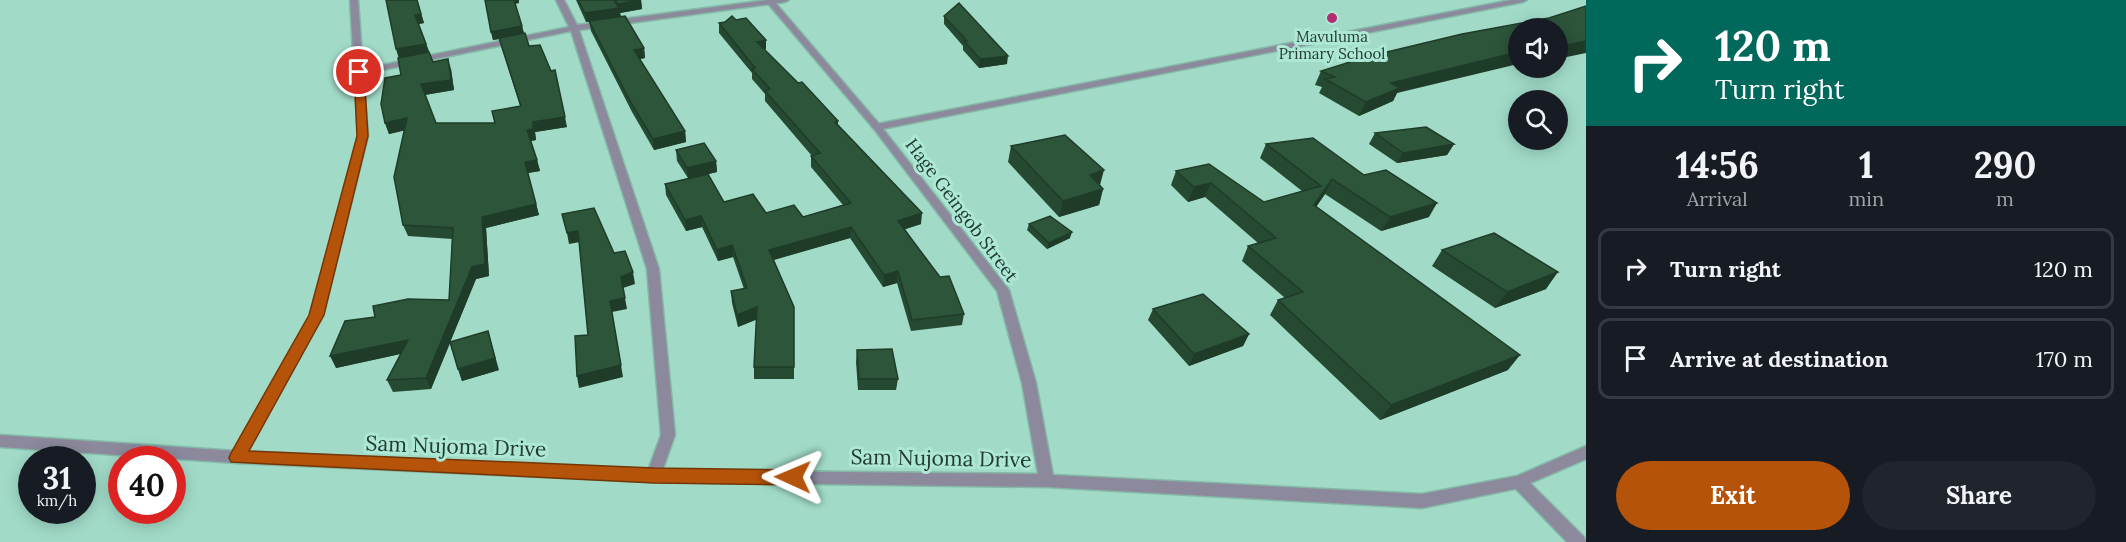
<!DOCTYPE html>
<html lang="en">
<head>
<meta charset="utf-8">
<style>
  :root { --surface:#171b24; --page:#20242c; --text:#f1f3f6; --muted:#9ea1a6; --line:#363941; --accent:#b45309 }
  body { margin:0; font-family:Lora,serif; background:var(--page); color:var(--text); height:100vh; display:flex; flex-direction:column; font-size:22px; white-space:nowrap }
  * { box-sizing:border-box; margin:0 }
  p { font-size:20px; color:var(--muted) }
  .icon { flex:none; width:33px; height:33px; fill:none; stroke:currentColor; stroke-width:2; stroke-linecap:round; stroke-linejoin:round }
  .map { position:relative; flex:1; overflow:hidden }
  .panel { display:flex; flex-direction:column; background:var(--surface); width:540px }
  .panel>* { flex:none }
  .top-card { background:#00695c; color:#fff; overflow:hidden }
  .buttons { position:absolute; left:1508px; top:18px; display:grid; gap:12px }
  .buttons a { display:grid; place-items:center; width:60px; height:60px; border-radius:50%; background:var(--surface); box-shadow:0 3px 15px #0003; font-size:30px }
  .speed { position:absolute; left:18px; top:446px; display:flex; gap:12px; font-size:30px; font-weight:700; text-align:center }
  .speed>* { display:grid; place-content:center; width:78px; height:78px; border-radius:50%; background:var(--surface); box-shadow:0 3px 15px #0003; line-height:1 }
  .speed small { font-size:15px; font-weight:400 }
  .speed .limit { border:9px solid #d22; background:#fff; color:#111 }
  .pin { position:absolute; display:grid; place-items:center; width:51px; height:51px; color:#fff; margin:-26px; border:3px solid #fff; border-radius:50%; box-shadow:0 2px 6px #0007 }
  .me { position:absolute; width:66px; margin:-33px; rotate:271deg; stroke-linejoin:round; filter:drop-shadow(0 0 4px #0008) }
  .turn { display:flex; align-items:center; gap:21px; height:126px; padding:0 30px; font-size:27px }
  .turn .icon { width:78px; height:78px; stroke-width:2.5 }
  .turn b { display:block; font-size:42px; line-height:51px }
  .eta { display:flex; justify-content:space-evenly; align-items:center; height:102px; text-align:center }
  .eta b { font-size:36px; font-weight:700; line-height:42px }
  .button { display:flex; gap:12px; margin-top:auto; padding:12px 30px }
  .button a { flex:1; height:69px; border-radius:36px; background:var(--accent); color:#fff; font-size:24px; font-weight:700; line-height:69px; text-align:center }
  .button a+a { background:var(--page); color:var(--text) }
  ul { padding:0; list-style:none }
  li { display:flex; align-items:center; gap:18px; height:81px; margin:0 12px 9px; padding:0 18px; border:3px solid var(--line); border-radius:12px }
  li div { flex:1 }
  li b { display:block; font-size:22px }
  li em { font-style:normal }
  main { display:flex; flex:1; min-height:0 }
  .map>svg:first-child { display:block }
  .lines { fill:none; stroke-linecap:round; stroke-linejoin:round }
  .minor-casing { stroke:#85b8a7; stroke-width:3 }
  .tertiary-casing { stroke:#85b8a7; stroke-width:3 }
  .minor { fill:#8c899d; fill-rule:evenodd }
  .tertiary { fill:#8c899d; fill-rule:evenodd }
  .wall { fill:#264932 }
  .shaded-wall { fill:#1f3c29 }
  .building { fill:#2c553a; stroke:#1f3c29; stroke-width:1.5 }
  .route { fill:#b45309; stroke:#753606; stroke-width:1.5 }
  .poi-dot { fill:#b22c72; stroke:#ade8d5; stroke-width:2 }
  .labels { text-anchor:middle; dominant-baseline:central; stroke-width:6; stroke-linejoin:round; paint-order:stroke }
  .far-poi-label { font-size:15px; fill:#233b34; stroke:#ade8d5 }
  .street-label { font-size:18px; fill:#233b34; stroke:#ade8d5 }
  .near-street-label { font-size:21px; fill:#233b34; stroke:#ade8d5 }
</style>
</head>
<body>
<main>
<div class="map">
<svg width="1586" height="542" viewBox="0 0 1586 542">
  <rect width="100%" height="100%" fill="#a1dbc8"/>
  <g class="lines">
    <defs>
      <g id="minor">
        <polygon points="350,0 358,0 363,69 569,27 556,0 564,0 577,25 767,0 789,0 785,2 579,30 659,269 675,435 659,480 654,482 649,480 646,476 661,435 647,269 571,31 363,74 368,136 323,315 242,461 237,463 232,461 230,457 232,453 311,315 358,136"/>
        <polygon points="1511,0 1527,0 1523,2 877,130 872,127 877,124"/>
        <polygon points="1519,476 1524,477 1584,537 1586,542 1567,542 1514,487 1511,482 1514,477"/>
      </g>
      <polygon id="tertiary" points="765,0 773,0 880,125 1009,290 1036,383 1053,475 1422,494 1517,476 1586,446 1586,459 1519,488 1422,508 1047,487 654,482 237,463 0,447 0,435 237,451 654,470 1038,474 1022,383 997,291 874,129"/>
    </defs>
    <!-- minor casing -->
    <use href="#minor" class="minor-casing"/>
    <!-- tertiary casing -->
    <use href="#tertiary" class="tertiary-casing"/>
    <!-- minor -->
    <use href="#minor" class="minor"/>
    <!-- tertiary -->
    <use href="#tertiary" class="tertiary"/>
  </g>
  <!-- wall -->
  <g class="wall">
    <polygon points="417,0 424,23 419,24 433,62 451,69 454,90 425,95 436,123 495,123 520,106 499,39 493,40 485,0 519,3 515,3 524,33 529,46 567,127 535,132 536,140 531,141 537,160 540,171 528,173 539,215 486,228 489,276 476,279 450,342 499,370 462,381 450,343 431,389 393,392 387,380 401,354 336,368 375,317 449,300 452,239 408,236 403,225 405,130 389,134 385,123 401,75"/>
    <polygon points="576,0 641,0 642,9 620,13 621,17 644,48 645,58 639,59 685,131 686,142 654,150 632,112 591,31 589,21 586,22"/>
    <polygon points="944,16 1007,64 979,68 963,50 963,46 944,24"/>
    <polygon points="736,20 766,40 765,50 838,121 838,125 921,224 905,229 964,314 962,325 911,331 897,283 883,287 850,238 774,260 794,307 794,379 754,379 754,367 757,319 738,327 732,303 731,291 744,289 733,257 718,261 702,227 686,231 666,195 665,184 688,178 677,161 676,150 716,161 717,172 708,174 724,202 766,213 803,217 843,205 811,167 811,156 812,156 765,101 765,94 752,79 752,73 719,33 719,23"/>
    <polygon points="1557,28 1397,93 1393,101 1359,116 1319,93 1322,87 1315,85 1321,71"/>
    <polygon points="1375,133 1454,144 1447,155 1397,163 1369,144"/>
    <polygon points="1266,144 1364,175 1429,217 1381,231 1325,194 1316,207 1508,370 1380,420 1270,315 1278,300 1285,298 1242,261 1248,246 1258,243 1205,197 1188,202 1171,185 1176,171 1264,202 1302,191 1260,158"/>
    <polygon points="1011,146 1100,185 1103,189 1099,205 1059,217 1008,162"/>
    <polygon points="1029,224 1070,238 1047,249 1027,230"/>
    <polygon points="1442,250 1546,289 1495,308 1432,266"/>
    <polygon points="1153,309 1249,334 1243,346 1189,366 1148,320"/>
    <polygon points="857,350 898,379 896,390 858,390 856,362"/>
  </g>
  <!-- shaded-wall -->
  <g class="shaded-wall">
    <polygon points="417,0 424,23 418,24 415,15"/>
    <polygon points="514,0 519,0 519,3 515,4"/>
    <polygon points="641,0 642,9 620,13 621,17 586,22 585,13 618,8 618,4"/>
    <polygon points="522,26 524,34 493,40 491,32"/>
    <polygon points="766,40 766,49 758,52 757,42"/>
    <polygon points="1586,41 1586,53 1557,59 1557,47"/>
    <polygon points="426,44 429,53 399,59 396,49"/>
    <polygon points="644,48 645,58 635,60 634,50"/>
    <polygon points="1518,52 1518,64 1397,93 1393,101 1359,116 1366,102 1391,83"/>
    <polygon points="1008,56 1007,64 979,68 980,59"/>
    <polygon points="448,59 451,69 454,90 424,95 421,84"/>
    <polygon points="565,117 567,127 535,132 536,140 530,141 527,130 533,122"/>
    <polygon points="407,118 411,129 389,134 385,123"/>
    <polygon points="685,131 686,142 654,150 653,139"/>
    <polygon points="1454,144 1447,155 1397,163 1403,153"/>
    <polygon points="537,160 540,171 527,173 525,162"/>
    <polygon points="716,161 717,172 688,179 687,168"/>
    <polygon points="1104,170 1100,185 1090,175"/>
    <polygon points="1332,179 1325,194 1307,220 1314,205"/>
    <polygon points="1211,183 1205,197 1188,202 1194,187"/>
    <polygon points="1103,189 1099,205 1059,217 1063,201"/>
    <polygon points="1437,203 1429,217 1381,231 1390,217"/>
    <polygon points="536,204 539,215 486,228 489,276 476,279 431,389 426,378 482,217"/>
    <polygon points="922,213 921,224 897,232 898,221"/>
    <polygon points="701,216 702,227 686,231 685,220"/>
    <polygon points="851,227 850,238 769,261 769,250"/>
    <polygon points="578,231 580,242 569,244 567,233"/>
    <polygon points="1072,232 1070,238 1047,249 1049,243"/>
    <polygon points="732,245 733,257 718,261 717,250"/>
    <polygon points="898,271 897,283 883,287 884,275"/>
    <polygon points="633,272 635,284 623,288 621,277"/>
    <polygon points="1558,272 1546,289 1495,308 1507,292"/>
    <polygon points="625,298 627,309 612,312 623,377 579,388 577,376 610,301"/>
    <polygon points="757,307 758,319 738,327 737,315"/>
    <polygon points="488,331 499,370 462,381 458,369"/>
    <polygon points="1249,334 1243,346 1189,366 1194,354"/>
    <polygon points="408,340 413,351 336,368 330,356"/>
    <polygon points="1520,355 1508,370 1380,420 1391,405"/>
  </g>
  <!-- building -->
  <g class="building">
    <polygon points="386,0 417,0 421,14 415,15 426,44 396,49"/>
    <polygon points="485,0 514,0 522,26 491,32"/>
    <polygon points="578,0 614,0 619,8 585,13"/>
    <polygon points="615,0 641,0 618,4"/>
    <polygon points="959,3 1008,56 980,59 964,41 967,41 944,16"/>
    <polygon points="1586,6 1586,41 1557,47 1557,28 1518,28 1518,52 1391,83 1400,88 1366,102 1325,79 1335,77 1321,71 1366,57 1462,34 1549,18"/>
    <polygon points="625,16 644,48 634,50 685,131 653,139 630,101 589,21"/>
    <polygon points="732,16 736,20 746,18 766,40 757,42 798,83 802,82 838,121 835,122 922,213 898,221 940,277 949,276 964,314 912,320 898,271 884,275 851,227 769,250 794,307 794,367 754,367 757,307 737,315 731,291 747,288 732,245 717,250 701,216 685,220 665,184 708,174 724,202 753,194 766,213 794,205 803,217 851,203 811,156 820,153 765,91 770,89 752,69 755,68 719,23 725,22"/>
    <polygon points="525,33 529,46 540,45 551,71 555,70 565,117 533,122 533,129 527,130 537,160 525,162 536,204 482,217 485,264 472,267 426,378 387,380 408,340 330,356 345,321 375,317 373,306 408,299 449,300 453,228 403,225 394,177 407,118 385,123 381,104 385,78 401,75 398,58 429,52 433,62 448,59 451,80 421,84 436,123 495,123 492,111 521,106 499,38"/>
    <polygon points="1426,127 1454,144 1403,153 1375,133"/>
    <polygon points="1065,135 1104,170 1090,175 1103,189 1063,201 1011,146"/>
    <polygon points="1313,138 1364,175 1386,170 1437,203 1390,217 1332,179 1314,205 1520,355 1391,405 1278,300 1303,292 1248,246 1276,238 1211,183 1194,187 1176,171 1209,164 1264,202 1321,186 1266,144"/>
    <polygon points="704,143 716,161 687,168 676,150"/>
    <polygon points="594,208 614,253 625,251 633,272 621,277 625,298 610,301 621,365 577,376 575,336 588,335 578,231 567,233 562,214"/>
    <polygon points="1050,216 1072,232 1049,243 1029,224"/>
    <polygon points="1494,233 1558,272 1507,292 1442,250"/>
    <polygon points="1203,294 1249,334 1194,354 1153,309"/>
    <polygon points="488,331 495,358 458,369 450,342"/>
    <polygon points="892,349 898,379 859,379 857,350"/>
  </g>
  <!-- route -->
  <polygon class="route" points="359,69 364,72 368,136 324,315 249,451 654,468 793,470 799,472 802,477 799,483 793,485 654,483 231,462 229,458 231,453 309,315 357,136 354,72"/>
  <!-- markers -->
  <circle class="poi-dot" cx="1332" cy="18" r="6"/>
  <g class="labels">
    <!-- far-poi labels -->
    <g class="far-poi-label">
      <text x="1332" y="36">Mavuluma<tspan x="1332" dy="17">Primary School</tspan></text>
    </g>
    <!-- street labels -->
    <g class="street-label">
      <text transform="translate(962 210) rotate(53)">Hage Geingob Street</text>
    </g>
    <!-- near-street labels -->
    <g class="near-street-label">
      <text transform="translate(456 446) rotate(2)">Sam Nujoma Drive</text>
      <text transform="translate(941 458) rotate(1)">Sam Nujoma Drive</text>
    </g>
  </g>
</svg>
<div class="buttons">
<a><svg class="icon" aria-label="sound" viewBox="0 0 24 24"><path d="M4 9h4l5-4v14l-5-4H4zM17 9q2 3 0 6"/></svg></a>
<a><svg class="icon" aria-label="search" viewBox="0 0 24 24"><circle cx="10" cy="10" r="6"/><path d="M15 15l6 6"/></svg></a>
</div>
<div class="speed"><div>31<small>km/h</small></div><div class="limit">40</div></div>
<div class="pin" style="left:359px;top:72px;background:#d93025"><svg class="icon" aria-label="arrive" viewBox="0 0 24 24"><path d="M6 21V4h12l-3 4 3 4H6"/></svg></div>
<svg class="me" style="left:793px;top:477px" viewBox="-20 -20 40 40"><path d="M0-17L14 15 0 8-14 15z" fill="#b45309" stroke="#fff" stroke-width="4"/></svg>
</div>
<section class="panel">
<div class="top-card">
<div class="turn"><svg class="icon" aria-label="right" viewBox="0 0 24 24"><path d="M7 20v-9h11M14 6l5 5-5 5"/></svg><div><b>120 m</b>Turn right</div></div>
</div>
<div class="eta">
<div><b>14:56</b><p>Arrival</p></div>
<div><b>1</b><p>min</p></div>
<div><b>290</b><p>m</p></div>
</div>
<ul>
<li><svg class="icon" aria-label="right" viewBox="0 0 24 24"><path d="M7 20v-9h11M14 6l5 5-5 5"/></svg><div><b>Turn right</b></div><em>120 m</em></li>
<li><svg class="icon" aria-label="arrive" viewBox="0 0 24 24"><path d="M6 21V4h12l-3 4 3 4H6"/></svg><div><b>Arrive at destination</b></div><em>170 m</em></li>
</ul>
<div class="button"><a>Exit</a><a>Share</a></div>
</section>
</main>
</body>
</html>
